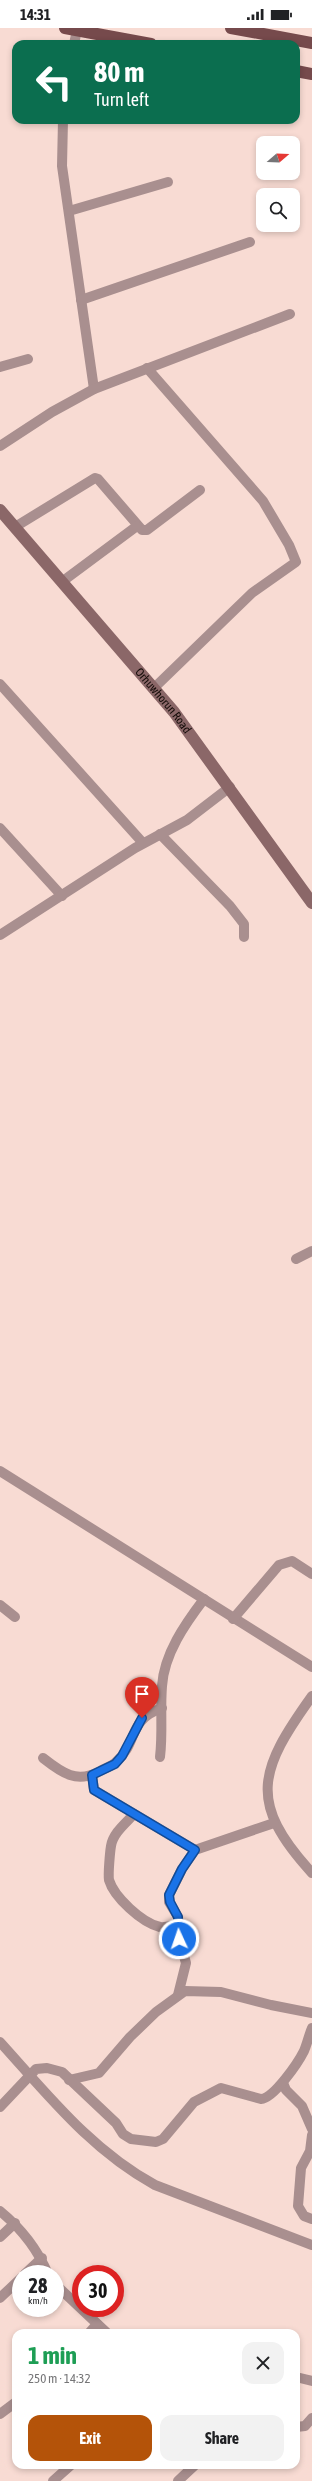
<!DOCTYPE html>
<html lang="en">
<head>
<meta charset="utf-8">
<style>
  :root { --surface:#fff; --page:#f2f2f2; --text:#202124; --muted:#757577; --accent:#b45309 }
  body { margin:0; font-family:"Asap Condensed",sans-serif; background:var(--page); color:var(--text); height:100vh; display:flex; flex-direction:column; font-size:15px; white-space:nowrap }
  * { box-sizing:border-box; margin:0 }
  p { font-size:13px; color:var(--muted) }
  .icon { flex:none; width:22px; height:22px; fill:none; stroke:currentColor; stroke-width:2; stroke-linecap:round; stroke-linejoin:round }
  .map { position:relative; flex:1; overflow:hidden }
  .panel { position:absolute; left:12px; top:2301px; width:288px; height:140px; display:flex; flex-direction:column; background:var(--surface); border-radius:12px; box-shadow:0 2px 6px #0003 }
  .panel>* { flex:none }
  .hud { position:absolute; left:12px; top:12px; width:288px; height:84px; border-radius:12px; box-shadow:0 2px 6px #0003; background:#0b6e4f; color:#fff; overflow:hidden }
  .needle { width:26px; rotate:71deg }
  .controls { position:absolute; left:256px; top:108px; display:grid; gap:8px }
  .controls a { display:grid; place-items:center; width:44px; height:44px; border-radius:8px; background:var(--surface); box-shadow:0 2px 6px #0003; font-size:20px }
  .speed { position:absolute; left:12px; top:2237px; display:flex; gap:8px; font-size:20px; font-weight:700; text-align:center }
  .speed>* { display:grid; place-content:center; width:52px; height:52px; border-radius:50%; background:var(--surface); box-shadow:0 2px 6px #0003; line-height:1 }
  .speed small { font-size:10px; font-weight:400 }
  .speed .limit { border:6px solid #d22; background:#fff; color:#111 }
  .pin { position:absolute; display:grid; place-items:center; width:34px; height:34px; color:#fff; margin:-41px -17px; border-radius:50% 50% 50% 0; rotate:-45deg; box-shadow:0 0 4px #0007 }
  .pin .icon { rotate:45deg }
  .me { position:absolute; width:44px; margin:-22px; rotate:357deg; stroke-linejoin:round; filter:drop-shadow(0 0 3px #0008) }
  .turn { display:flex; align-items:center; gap:14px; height:84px; padding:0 16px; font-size:18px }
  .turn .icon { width:52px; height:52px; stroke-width:2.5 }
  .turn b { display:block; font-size:28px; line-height:34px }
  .round { display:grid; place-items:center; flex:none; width:42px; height:42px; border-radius:12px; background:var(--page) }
  .overview { display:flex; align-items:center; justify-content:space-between; height:68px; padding:0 16px }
  h1 { font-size:24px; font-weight:700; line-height:30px; color:#1e9e55 }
  .primary-button { display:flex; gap:8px; margin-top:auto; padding:8px 16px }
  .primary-button a { flex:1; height:46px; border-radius:12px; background:var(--accent); color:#fff; font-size:16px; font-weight:700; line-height:46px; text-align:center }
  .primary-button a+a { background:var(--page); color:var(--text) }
  .status { display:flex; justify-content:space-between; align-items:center; height:28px; padding:0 20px; background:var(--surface); direction:ltr }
  .status svg { height:11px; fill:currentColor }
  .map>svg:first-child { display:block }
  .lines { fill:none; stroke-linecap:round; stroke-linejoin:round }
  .street { stroke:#a98f8f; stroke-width:10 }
  .secondary { stroke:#8b6768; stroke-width:12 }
  .primary { stroke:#764a4c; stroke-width:12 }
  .route-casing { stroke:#114b97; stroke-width:10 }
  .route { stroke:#1a73e8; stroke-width:7 }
  .labels { text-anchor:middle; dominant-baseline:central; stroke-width:3.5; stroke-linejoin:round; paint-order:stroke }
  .street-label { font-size:12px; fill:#140b08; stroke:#f8dbd3 }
</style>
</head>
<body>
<div class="status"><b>14:31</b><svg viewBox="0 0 49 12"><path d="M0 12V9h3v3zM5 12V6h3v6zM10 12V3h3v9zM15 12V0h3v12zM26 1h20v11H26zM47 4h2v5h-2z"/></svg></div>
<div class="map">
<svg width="312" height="2453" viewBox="0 0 312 2453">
  <rect width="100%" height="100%" fill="#f8dbd3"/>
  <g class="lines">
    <!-- street -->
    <g class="street">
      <polyline points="74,16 77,2"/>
      <polyline points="63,92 62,138 94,361"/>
      <polyline points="69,183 168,154"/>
      <polyline points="81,272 250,214"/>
      <polyline points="0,339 28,331"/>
      <polyline points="147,340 263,473 289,517 296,534 252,565 154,660"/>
      <polyline points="0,418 52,384 94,361 290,286"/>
      <polyline points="15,499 95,450 98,451 142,502 147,502 200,462"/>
      <polyline points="63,553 137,498"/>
      <polyline points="0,656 143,815"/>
      <polyline points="0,800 62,868"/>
      <polyline points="160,806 230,878 244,896 244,909"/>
      <polyline points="0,907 135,820 187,792 230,759"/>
      <polyline points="296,1231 312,1223"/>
      <polyline points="0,1443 312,1639"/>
      <polyline points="0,1577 15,1589"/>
      <polyline points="233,1591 279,1537 292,1533 312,1546"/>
      <path d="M 312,1668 C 259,1742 247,1774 312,1845"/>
      <path d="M 160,1729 C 163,1705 160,1682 162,1658 C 164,1626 185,1596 204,1571"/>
      <path d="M 43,1730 C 62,1745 77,1756 100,1743 C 105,1740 112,1738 116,1734 C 139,1714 127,1692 162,1680"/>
      <polyline points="92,1747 94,1762 195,1822"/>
      <path d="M 134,1786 C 126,1795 113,1805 111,1818 C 110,1824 108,1846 109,1852 C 114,1869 142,1895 160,1899 C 165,1900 173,1897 178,1896"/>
      <polyline points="178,1967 186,1935 179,1911 178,1889 169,1874 169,1867 182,1841 195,1822 274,1795"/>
      <path d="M 0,2014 C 48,2067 91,2122 155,2157 L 312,2217"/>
      <polyline points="69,2052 99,2045 130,2009 156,1984 185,1963 221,1964 271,1977 312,1985"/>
      <polyline points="283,2055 286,2062 302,2078 312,2101"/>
      <path d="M 0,2079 L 36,2041 L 47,2040 L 62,2044 L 116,2095 L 123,2106 L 131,2111 L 156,2114 L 163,2111 L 194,2074 L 221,2060 L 261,2071 C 274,2070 298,2035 304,2023 C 307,2016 309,2007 312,2000"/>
      <polyline points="312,2107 310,2123 301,2140 298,2178 304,2188 312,2191"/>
      <path d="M 0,2183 C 22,2201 37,2220 48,2246"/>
      <polyline points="0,2209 15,2195"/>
      <polyline points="25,2246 42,2230"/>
      <polyline points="55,2256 107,2305"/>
      <polyline points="0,2270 21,2250"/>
      <polyline points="89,2305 97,2296"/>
      <polyline points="296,2349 312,2353"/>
      <polyline points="0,2386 16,2374"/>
      <polyline points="296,2399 305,2398 312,2390"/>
      <polyline points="53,2453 71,2437"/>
      <polyline points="178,2453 195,2437"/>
    </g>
    <!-- secondary -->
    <path class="secondary" id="s1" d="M 0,482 L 174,684 L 312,875"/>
    <!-- primary -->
    <g class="primary">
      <polyline points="65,0 151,16"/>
      <polyline points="231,0 312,15"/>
      <polyline points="296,43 312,46"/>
    </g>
  </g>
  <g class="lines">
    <defs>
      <polyline id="route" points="142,1690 122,1728 115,1736 92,1747 94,1762 195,1822 182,1841 169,1867 170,1874 178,1889 179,1911"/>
    </defs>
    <!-- route casing -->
    <use href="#route" class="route-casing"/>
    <!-- route -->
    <use href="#route" class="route"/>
  </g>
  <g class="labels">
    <!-- street labels -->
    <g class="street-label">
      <text stroke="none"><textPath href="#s1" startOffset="251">Orhuwhorun Road</textPath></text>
    </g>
  </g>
</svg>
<div class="controls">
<a><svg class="needle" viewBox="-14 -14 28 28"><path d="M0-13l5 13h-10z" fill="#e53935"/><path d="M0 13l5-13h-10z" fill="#757577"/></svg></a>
<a><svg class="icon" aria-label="search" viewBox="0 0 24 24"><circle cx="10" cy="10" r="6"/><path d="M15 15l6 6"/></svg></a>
</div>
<div class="speed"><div>28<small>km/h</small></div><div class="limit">30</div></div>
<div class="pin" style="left:142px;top:1690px;background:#d93025"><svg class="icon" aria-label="arrive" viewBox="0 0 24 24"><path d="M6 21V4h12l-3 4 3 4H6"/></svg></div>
<svg class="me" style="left:179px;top:1911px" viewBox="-20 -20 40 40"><circle r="17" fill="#1a73e8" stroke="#fff" stroke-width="3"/><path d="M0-11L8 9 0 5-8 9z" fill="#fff"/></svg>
<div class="hud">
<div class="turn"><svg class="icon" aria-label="left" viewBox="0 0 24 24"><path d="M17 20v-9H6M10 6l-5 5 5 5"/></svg><div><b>80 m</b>Turn left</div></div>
</div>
<section class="panel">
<div class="overview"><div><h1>1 min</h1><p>250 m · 14:32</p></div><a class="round"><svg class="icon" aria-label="close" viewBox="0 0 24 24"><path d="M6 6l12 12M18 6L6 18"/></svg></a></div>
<div class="primary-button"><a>Exit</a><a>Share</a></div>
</section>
</div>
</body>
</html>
